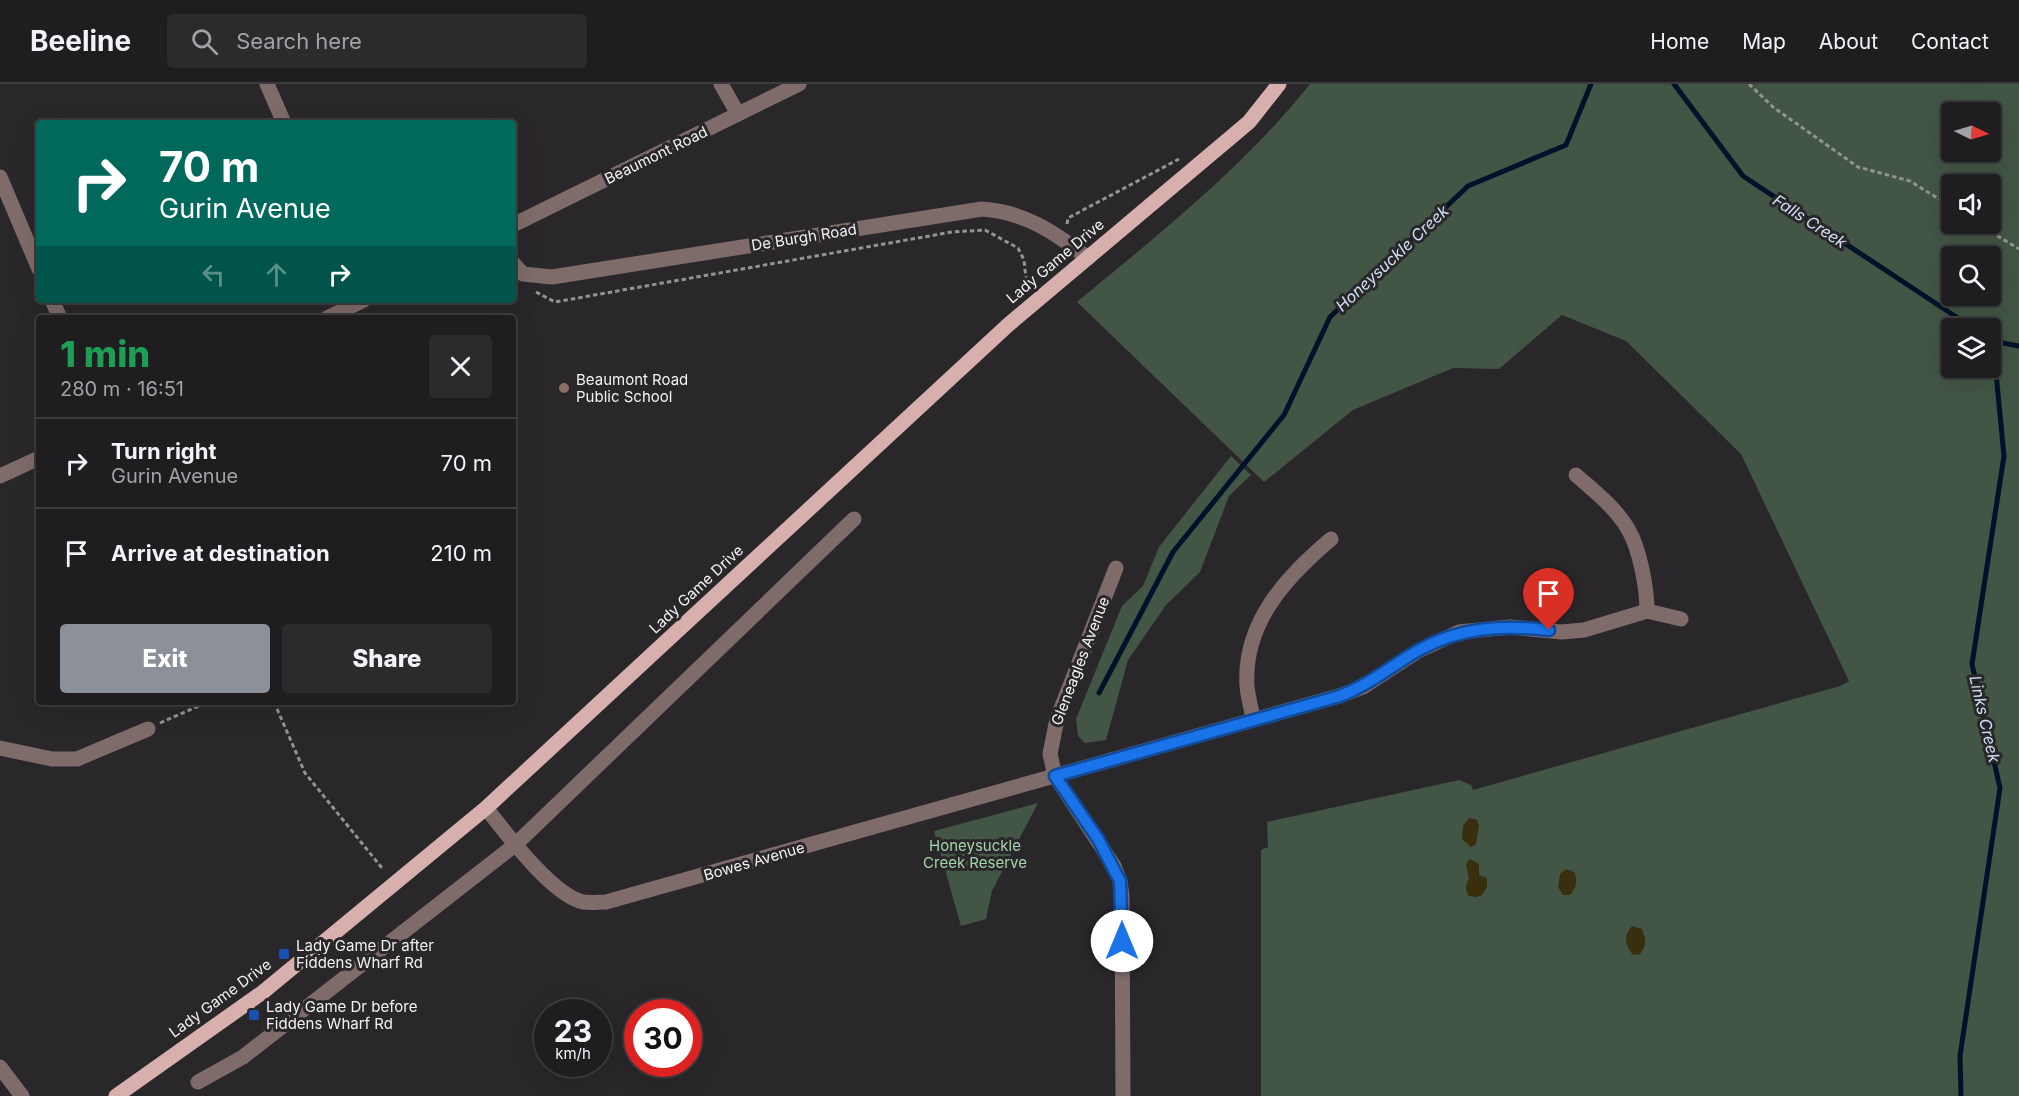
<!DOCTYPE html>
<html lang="en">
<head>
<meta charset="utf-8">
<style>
  :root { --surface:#1f1d20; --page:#2c2a2d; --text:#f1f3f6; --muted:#a1a2a5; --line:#3c3b3e; --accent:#8c9099 }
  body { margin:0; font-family:Inter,sans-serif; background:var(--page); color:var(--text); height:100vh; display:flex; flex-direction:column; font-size:22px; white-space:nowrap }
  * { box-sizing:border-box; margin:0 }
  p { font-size:20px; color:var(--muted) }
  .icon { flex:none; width:33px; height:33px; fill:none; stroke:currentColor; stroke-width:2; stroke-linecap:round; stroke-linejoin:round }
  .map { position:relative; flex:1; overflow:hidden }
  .side { position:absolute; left:36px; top:231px; width:480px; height:390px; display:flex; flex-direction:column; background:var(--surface); border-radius:6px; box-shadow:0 6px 24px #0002,0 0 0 2px var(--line) }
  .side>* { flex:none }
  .top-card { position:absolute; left:36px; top:36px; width:480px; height:183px; border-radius:6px; box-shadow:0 6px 24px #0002,0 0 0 2px var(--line); background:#00695c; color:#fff; overflow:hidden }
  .needle { width:39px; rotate:95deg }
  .controls { position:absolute; left:1941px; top:18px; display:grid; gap:12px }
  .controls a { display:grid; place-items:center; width:60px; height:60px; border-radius:6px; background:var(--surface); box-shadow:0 6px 24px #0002,0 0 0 2px var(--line); font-size:30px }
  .speed { position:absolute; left:534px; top:915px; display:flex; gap:12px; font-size:30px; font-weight:700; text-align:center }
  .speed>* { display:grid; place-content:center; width:78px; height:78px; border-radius:50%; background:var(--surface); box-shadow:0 6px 24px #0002,0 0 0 2px var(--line); line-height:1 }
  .speed small { font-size:15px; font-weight:400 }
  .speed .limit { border:9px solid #d22; background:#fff; color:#111 }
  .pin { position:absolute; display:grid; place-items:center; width:51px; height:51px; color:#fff; margin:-62px -26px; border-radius:50% 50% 50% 0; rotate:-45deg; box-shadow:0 0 6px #0007 }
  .pin .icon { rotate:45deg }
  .me { position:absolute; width:66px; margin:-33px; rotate:0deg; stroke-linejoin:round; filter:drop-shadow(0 0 4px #0008) }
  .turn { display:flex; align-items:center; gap:21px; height:126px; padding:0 24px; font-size:27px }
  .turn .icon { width:78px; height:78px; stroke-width:2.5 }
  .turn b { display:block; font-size:42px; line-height:51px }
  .lanes { display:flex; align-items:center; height:57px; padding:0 24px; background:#0003; justify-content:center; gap:30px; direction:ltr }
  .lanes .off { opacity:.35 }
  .round { display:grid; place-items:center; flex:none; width:63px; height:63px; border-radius:6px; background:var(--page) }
  .headline { display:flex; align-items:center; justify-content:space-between; height:102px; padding:0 24px }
  h1 { font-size:36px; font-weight:800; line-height:45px; color:#1e9e55 }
  .primary-button { display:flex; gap:12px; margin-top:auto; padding:12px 24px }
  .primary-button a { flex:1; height:69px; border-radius:6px; background:var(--accent); color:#fff; font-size:24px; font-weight:800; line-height:69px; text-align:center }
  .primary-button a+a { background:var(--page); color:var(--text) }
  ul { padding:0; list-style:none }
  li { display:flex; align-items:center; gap:18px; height:90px; padding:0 24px; border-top:2px solid var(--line) }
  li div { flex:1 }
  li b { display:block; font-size:22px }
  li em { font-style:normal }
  header { display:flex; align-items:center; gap:36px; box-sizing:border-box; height:84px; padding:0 30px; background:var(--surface); border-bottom:2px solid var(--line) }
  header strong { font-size:28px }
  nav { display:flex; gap:33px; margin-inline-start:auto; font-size:21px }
  .search { width:420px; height:54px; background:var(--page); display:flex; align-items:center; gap:15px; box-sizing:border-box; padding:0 21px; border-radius:6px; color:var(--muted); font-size:22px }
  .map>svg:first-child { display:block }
  .green { fill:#435544; fill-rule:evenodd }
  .sand { fill:#372f0e }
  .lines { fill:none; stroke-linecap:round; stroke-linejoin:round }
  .stream { stroke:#00122a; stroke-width:5 }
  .path { stroke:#949295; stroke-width:3; stroke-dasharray:4.5 3; stroke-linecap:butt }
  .minor { stroke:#7f6c6a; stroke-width:15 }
  .major { stroke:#d7b0ad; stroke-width:15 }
  .route-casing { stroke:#114b97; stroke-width:15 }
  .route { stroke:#1a73e8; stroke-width:10 }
  .education-dot { fill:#8d6e63; stroke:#29272a; stroke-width:2 }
  .transit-dot { fill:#1a4fb4; stroke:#29272a; stroke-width:2 }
  .labels { text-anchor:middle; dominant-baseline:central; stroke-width:6; stroke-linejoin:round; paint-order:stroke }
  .street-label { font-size:15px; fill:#f2f0f3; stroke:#29272a }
  .poi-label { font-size:15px; fill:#f2f0f3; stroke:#29272a; text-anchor:start }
  .park-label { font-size:15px; fill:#a3d6a7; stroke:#29272a }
  .water-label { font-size:16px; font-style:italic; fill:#cfe0f5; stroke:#29272a }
</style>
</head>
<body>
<header>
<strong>Beeline</strong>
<div class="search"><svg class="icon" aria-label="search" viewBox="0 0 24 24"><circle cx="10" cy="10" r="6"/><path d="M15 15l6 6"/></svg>Search here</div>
<nav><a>Home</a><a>Map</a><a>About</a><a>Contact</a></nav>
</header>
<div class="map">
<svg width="2019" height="1012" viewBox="0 0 2019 1012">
  <rect width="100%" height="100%" fill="#29272a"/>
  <!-- green -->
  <g class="green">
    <path d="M 1310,0 L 2019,0 L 2019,1012 L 1261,1012 L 1261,766 L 1268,763 L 1267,738 L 1459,696 L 1471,701 L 1473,706 L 1840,602 L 1849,597 L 1741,370 L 1626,257 L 1562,231 L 1499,285 L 1453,284 L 1353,326 L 1264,398 L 1077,218 C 1159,150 1244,83 1310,0 ZM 1952,28 L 1990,28 L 1990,68 L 1952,68 ZM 1952,100 L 1990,100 L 1990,140 L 1952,140 ZM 1952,172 L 1990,172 L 1990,212 L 1952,212 ZM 1952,244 L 1990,244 L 1990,284 L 1952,284 Z"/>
    <polygon points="1231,372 1251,391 1229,412 1200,488 1166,521 1128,576 1106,656 1085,659 1078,652 1076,635 1122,522 1143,502 1159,463"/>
    <polygon points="1038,719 992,807 986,835 961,842 934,747"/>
  </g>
  <!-- sand -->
  <g class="sand">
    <polygon points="1469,734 1477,736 1479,741 1476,760 1471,763 1462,755 1463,742"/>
    <path d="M 1470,775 L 1479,780 L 1479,791 L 1487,794 L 1487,803 L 1482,811 L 1476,813 L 1469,812 C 1465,805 1465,801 1469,795 L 1466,780 Z"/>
    <path d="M 1566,785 L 1574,788 C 1578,795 1576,805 1570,811 L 1563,811 L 1558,803 L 1560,790 Z"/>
    <path d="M 1632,842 L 1642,845 C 1646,856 1647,861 1640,870 L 1633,871 C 1625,861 1623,853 1632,842 Z"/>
  </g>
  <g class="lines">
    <!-- stream -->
    <g class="stream">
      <polyline points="1674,0 1743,92 1973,244"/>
      <polyline points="1992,257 2019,262"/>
      <polyline points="1099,609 1173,468 1284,331 1330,233 1468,102 1566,61 1591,0"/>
      <polyline points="1961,1012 1960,972 2000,704 1972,580 2004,372 1993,258"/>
    </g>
    <!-- path -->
    <g class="path">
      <polyline points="1749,0 1773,23 1858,83 1910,97 1952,123"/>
      <polyline points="1067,140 1068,134 1179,75"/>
      <polyline points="1978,140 2019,165"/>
      <polyline points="536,208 555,218 952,148 985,146 1018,164 1024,176 1027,204"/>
      <polyline points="274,618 305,689 382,784"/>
      <polyline points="160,639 208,618"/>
    </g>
    <!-- minor -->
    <g class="minor">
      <polyline points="267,0 284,39"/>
      <polyline points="721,0 738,30"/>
      <polyline points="0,93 39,185"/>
      <polyline points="513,141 799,0"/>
      <path d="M 513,179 L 523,190 L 552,193 L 982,125 C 1025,128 1054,148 1088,174"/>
      <polyline points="52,216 60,234"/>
      <polyline points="327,234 364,216"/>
      <path d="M 1576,391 C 1594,407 1616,424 1628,445 C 1640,465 1647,505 1647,527"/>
      <polyline points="0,392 39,374"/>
      <polyline points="1116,484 1057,635 1050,670 1055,692 1114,782 1120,797 1122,813 1123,1012"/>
      <path d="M 1253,634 C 1251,624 1248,613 1247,602 C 1243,539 1286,493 1331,455"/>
      <polyline points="0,664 52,675 77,675 148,645"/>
      <path d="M 486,724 C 506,749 552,811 583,818 C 590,819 599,818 606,818 L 1339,612 L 1363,603 L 1418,567 L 1459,548 L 1510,543 L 1562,548 L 1584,546 L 1647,527 L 1681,535"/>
      <polyline points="0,983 22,1012"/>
      <polyline points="198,998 243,973 516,760 854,435"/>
    </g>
    <!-- major -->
    <polyline class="major" points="116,1012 263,908 486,724 1008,241 1249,38 1279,0"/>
  </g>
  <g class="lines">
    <defs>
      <path id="route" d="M 1122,857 L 1120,797 L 1098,755 L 1055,692 L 1340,612 C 1371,600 1391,582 1419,566 C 1460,543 1503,541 1549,546"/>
    </defs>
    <!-- route casing -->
    <use href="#route" class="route-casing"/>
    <!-- route -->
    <use href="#route" class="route"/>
  </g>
  <!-- markers -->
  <circle class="education-dot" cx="564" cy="304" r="6"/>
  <g class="transit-dot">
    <rect x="278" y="864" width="12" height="12" rx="3"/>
    <rect x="248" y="925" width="12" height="12" rx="3"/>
  </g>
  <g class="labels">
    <!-- street labels -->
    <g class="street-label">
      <text transform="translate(656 71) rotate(-26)">Beaumont Road</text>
      <text transform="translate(804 153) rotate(-9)">De Burgh Road</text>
      <text transform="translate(1055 177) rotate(-40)">Lady Game Drive</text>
      <text transform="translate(696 505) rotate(-43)">Lady Game Drive</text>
      <text transform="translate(1080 577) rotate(-69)">Gleneagles Avenue</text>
      <text transform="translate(754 777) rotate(-16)">Bowes Avenue</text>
      <text transform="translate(220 914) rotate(-36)">Lady Game Drive</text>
    </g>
    <!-- poi labels -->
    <g class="poi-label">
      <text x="576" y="295">Beaumont Road<tspan x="576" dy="17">Public School</tspan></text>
      <text x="296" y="861">Lady Game Dr after<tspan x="296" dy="17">Fiddens Wharf Rd</tspan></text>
      <text x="266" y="922">Lady Game Dr before<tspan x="266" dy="17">Fiddens Wharf Rd</tspan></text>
    </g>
    <!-- park labels -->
    <g class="park-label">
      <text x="975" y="761">Honeysuckle<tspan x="975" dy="17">Creek Reserve</tspan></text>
    </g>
    <!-- water labels -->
    <g class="water-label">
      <text transform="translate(1810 137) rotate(33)">Falls Creek</text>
      <text transform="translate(1392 174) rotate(-43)">Honeysuckle Creek</text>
      <text transform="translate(1985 635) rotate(77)">Links Creek</text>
    </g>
  </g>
</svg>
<div class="controls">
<a><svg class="needle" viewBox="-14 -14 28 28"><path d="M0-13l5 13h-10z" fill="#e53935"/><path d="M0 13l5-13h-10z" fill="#a1a2a5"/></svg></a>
<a><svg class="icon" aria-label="sound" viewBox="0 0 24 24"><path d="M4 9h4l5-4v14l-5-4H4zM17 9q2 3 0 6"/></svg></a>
<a><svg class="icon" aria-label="search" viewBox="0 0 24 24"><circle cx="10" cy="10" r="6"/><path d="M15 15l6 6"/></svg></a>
<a><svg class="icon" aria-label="layers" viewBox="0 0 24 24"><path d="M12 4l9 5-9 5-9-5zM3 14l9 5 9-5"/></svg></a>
</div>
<div class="speed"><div>23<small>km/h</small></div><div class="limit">30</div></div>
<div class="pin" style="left:1549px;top:546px;background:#d93025"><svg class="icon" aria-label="arrive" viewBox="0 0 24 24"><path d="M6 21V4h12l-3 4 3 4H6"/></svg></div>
<svg class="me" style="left:1122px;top:857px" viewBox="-20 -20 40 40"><circle r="19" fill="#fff"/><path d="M0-13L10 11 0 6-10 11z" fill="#1a73e8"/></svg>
<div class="top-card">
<div class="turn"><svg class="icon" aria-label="right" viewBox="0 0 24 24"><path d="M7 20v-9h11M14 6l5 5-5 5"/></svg><div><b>70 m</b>Gurin Avenue</div></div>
<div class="lanes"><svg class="icon off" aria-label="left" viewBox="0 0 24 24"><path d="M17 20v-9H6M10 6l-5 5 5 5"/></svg><svg class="icon off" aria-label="ahead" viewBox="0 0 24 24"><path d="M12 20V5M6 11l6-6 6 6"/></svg><svg class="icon" aria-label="right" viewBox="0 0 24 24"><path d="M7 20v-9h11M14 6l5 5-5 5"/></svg></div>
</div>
<section class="side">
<div class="headline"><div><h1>1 min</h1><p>280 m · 16:51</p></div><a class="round"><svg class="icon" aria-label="close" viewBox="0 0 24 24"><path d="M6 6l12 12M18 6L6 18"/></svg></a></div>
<ul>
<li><svg class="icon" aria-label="right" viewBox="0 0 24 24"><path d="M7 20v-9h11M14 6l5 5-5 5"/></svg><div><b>Turn right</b><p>Gurin Avenue</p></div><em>70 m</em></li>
<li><svg class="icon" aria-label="arrive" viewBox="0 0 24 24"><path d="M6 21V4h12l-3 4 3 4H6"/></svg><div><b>Arrive at destination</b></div><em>210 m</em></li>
</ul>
<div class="primary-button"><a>Exit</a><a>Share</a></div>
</section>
</div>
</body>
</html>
